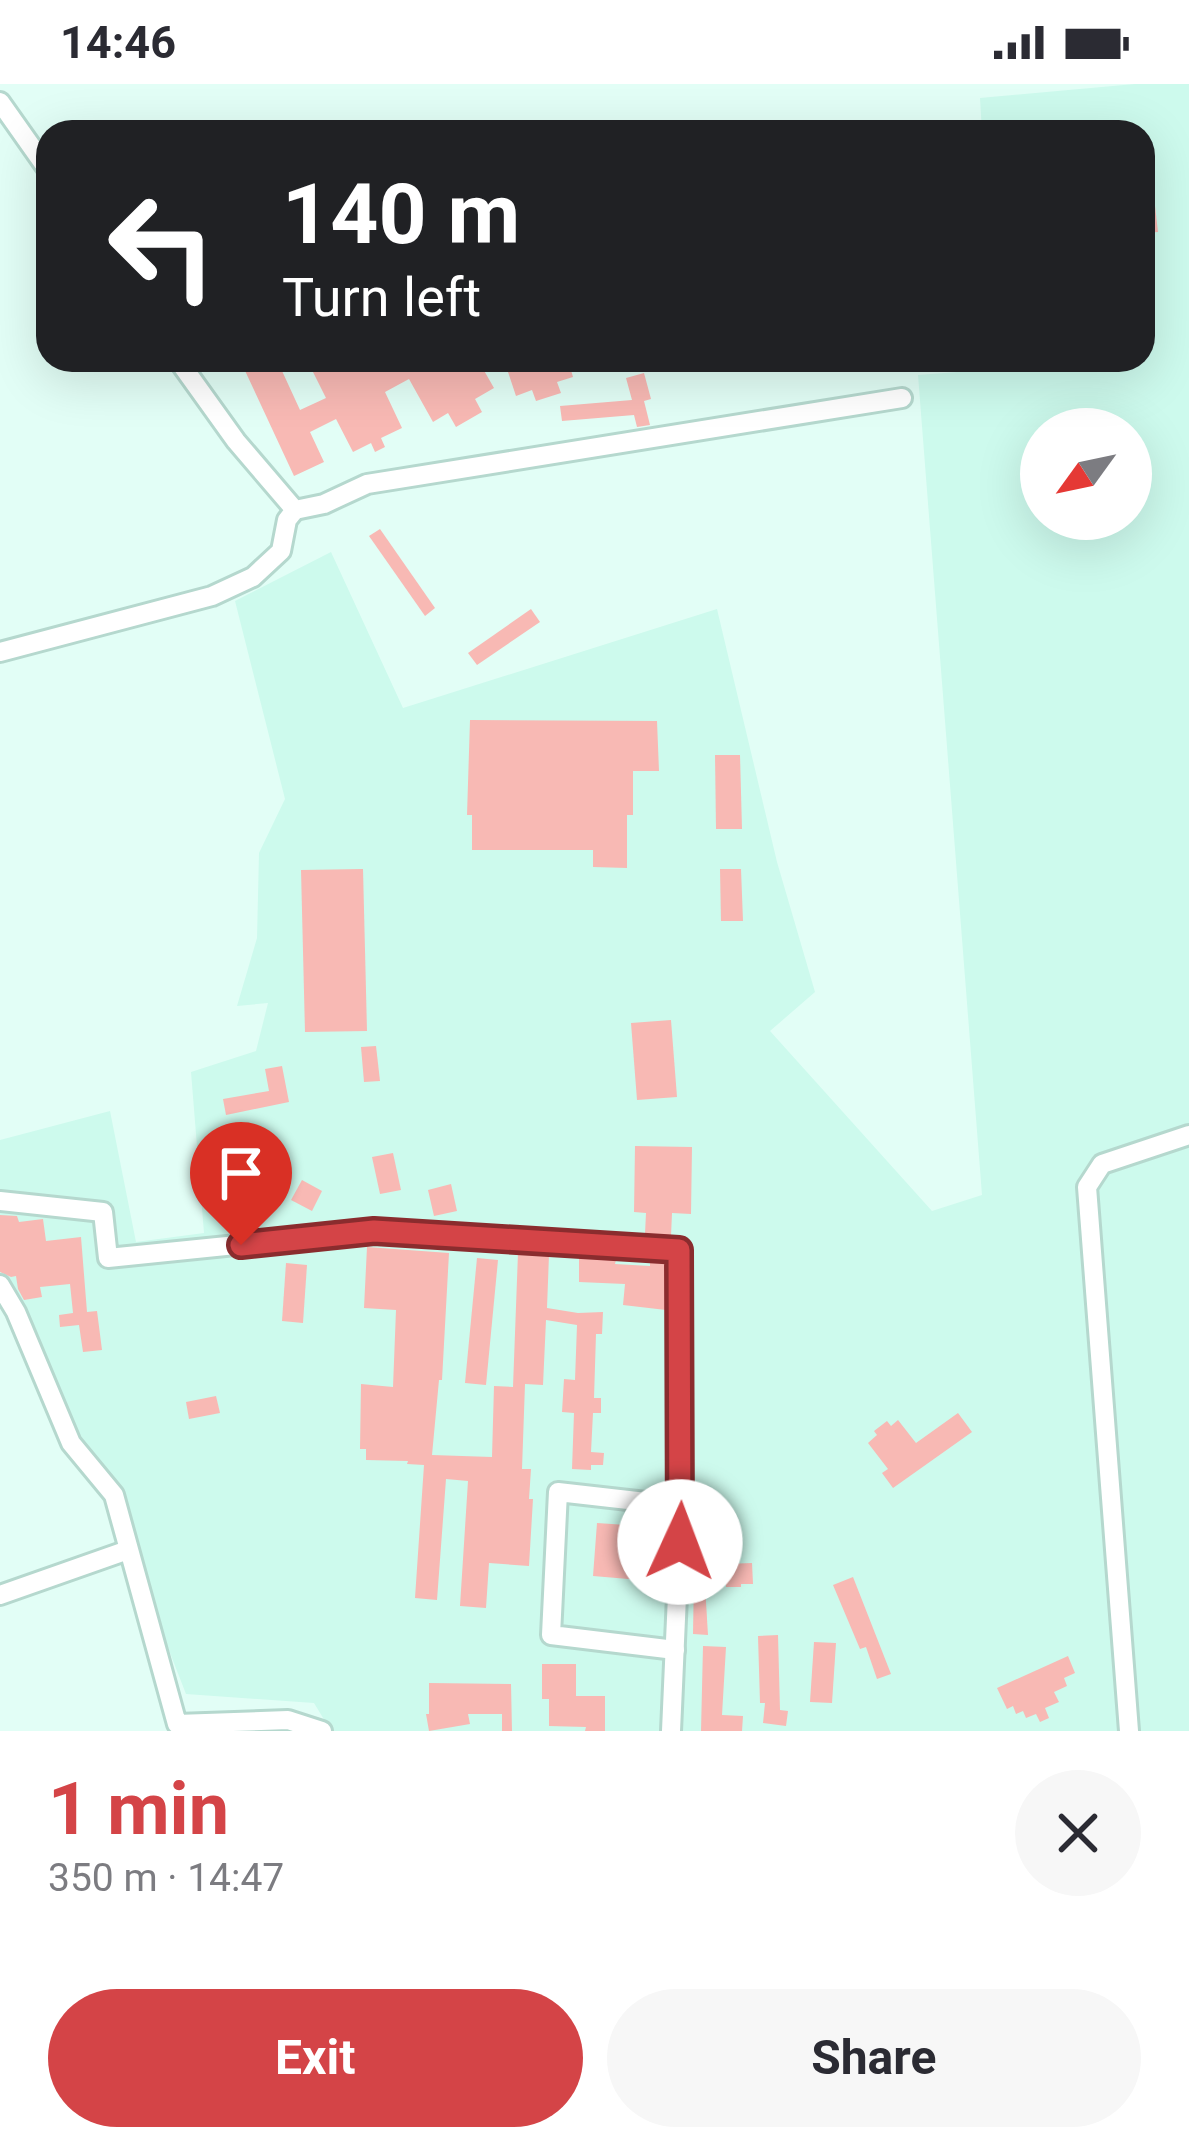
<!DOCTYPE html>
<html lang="en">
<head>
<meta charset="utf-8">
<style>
  :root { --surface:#fff; --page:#f7f7f7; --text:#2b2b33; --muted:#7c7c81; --accent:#d44447 }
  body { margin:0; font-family:Roboto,sans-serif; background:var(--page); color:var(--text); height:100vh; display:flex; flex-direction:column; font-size:45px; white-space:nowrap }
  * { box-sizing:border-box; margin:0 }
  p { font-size:39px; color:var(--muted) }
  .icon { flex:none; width:66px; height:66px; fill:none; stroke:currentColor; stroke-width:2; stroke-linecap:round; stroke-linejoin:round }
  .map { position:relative; height:1647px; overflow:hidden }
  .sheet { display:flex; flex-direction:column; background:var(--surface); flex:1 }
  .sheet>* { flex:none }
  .hud { position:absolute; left:36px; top:36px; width:1119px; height:252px; border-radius:36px; box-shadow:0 12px 48px #0002; background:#202124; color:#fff; overflow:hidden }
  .needle { width:78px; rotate:237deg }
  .buttons { position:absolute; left:1020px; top:324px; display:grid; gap:24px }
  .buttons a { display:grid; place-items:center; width:132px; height:132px; border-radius:50%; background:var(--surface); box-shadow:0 12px 48px #0002; font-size:60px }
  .pin { position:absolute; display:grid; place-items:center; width:102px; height:102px; color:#fff; margin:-123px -51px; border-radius:50% 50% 50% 0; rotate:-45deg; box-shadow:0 0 12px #0007 }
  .pin .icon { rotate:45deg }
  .me { position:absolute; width:132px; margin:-66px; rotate:2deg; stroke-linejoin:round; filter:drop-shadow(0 0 9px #0008) }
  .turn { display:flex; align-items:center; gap:42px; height:252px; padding:0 48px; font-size:54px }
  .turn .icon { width:156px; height:156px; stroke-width:2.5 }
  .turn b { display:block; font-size:84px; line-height:102px }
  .round { display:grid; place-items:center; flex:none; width:126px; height:126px; border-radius:63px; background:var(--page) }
  .headline { display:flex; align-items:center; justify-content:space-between; height:204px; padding:0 48px }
  h1 { font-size:72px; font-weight:700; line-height:90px; color:var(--accent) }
  .button { display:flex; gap:24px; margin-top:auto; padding:24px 48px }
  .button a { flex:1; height:138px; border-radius:72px; background:var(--accent); color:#fff; font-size:48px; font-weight:700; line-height:138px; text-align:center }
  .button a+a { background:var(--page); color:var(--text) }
  .status { display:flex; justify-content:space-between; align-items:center; height:84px; padding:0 60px; background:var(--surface); direction:ltr }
  .status svg { height:33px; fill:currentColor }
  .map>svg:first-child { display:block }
  .built { fill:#cdfaed; fill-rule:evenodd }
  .building { fill:#f8b9b4 }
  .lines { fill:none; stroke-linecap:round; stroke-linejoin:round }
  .minor-casing { stroke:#b5d8ce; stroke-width:24 }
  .minor { stroke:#fff; stroke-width:18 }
  .route-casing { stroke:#8a2c2e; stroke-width:30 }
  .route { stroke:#d44447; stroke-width:21 }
</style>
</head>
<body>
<div class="status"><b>14:46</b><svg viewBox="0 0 49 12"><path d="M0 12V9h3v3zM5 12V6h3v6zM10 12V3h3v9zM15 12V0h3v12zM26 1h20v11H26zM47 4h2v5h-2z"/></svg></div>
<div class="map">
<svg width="1189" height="1647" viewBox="0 0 1189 1647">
  <rect width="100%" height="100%" fill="#e2fef6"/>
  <!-- built -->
  <path class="built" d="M 1135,0 L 1189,0 L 1189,1647 L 331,1647 L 314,1619 L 186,1610 L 106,1404 L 66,1360 L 0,1208 L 0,1056 L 110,1027 L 136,1158 L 204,1149 L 191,988 L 256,967 L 268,919 L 237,922 L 257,854 L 259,769 L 285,715 L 235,517 L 331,468 L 403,624 L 717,525 L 777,778 L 815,908 L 770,947 L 932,1127 L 982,1111 L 918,291 L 996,285 L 997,276 L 1143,276 L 1143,48 L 982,48 L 980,14 ZM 1041,345 L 1131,345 L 1131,435 L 1041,435 Z"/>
  <!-- building -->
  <g class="building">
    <polygon points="1154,113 1158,148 1143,149 1143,114"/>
    <polygon points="240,276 277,276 300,326 326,314 307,276 369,276 374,287 396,276 478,276 494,304 475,315 482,328 456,343 448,329 433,338 409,295 385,308 402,344 381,354 385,363 375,368 371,359 353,368 336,335 310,348 324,378 294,392"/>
    <polygon points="504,276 568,276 573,293 557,298 561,309 536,317 532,306 516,312"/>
    <polygon points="644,289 651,315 644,317 650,341 637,343 634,331 562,337 560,322 632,316 626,294"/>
    <polygon points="380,445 435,524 425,532 369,452"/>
    <polygon points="531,525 540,538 477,581 468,569"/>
    <polygon points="470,636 657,637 659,687 633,687 633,731 627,731 627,784 593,783 593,766 472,766 472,731 467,731"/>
    <polygon points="715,671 740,671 742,745 716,745"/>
    <polygon points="363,785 367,947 305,948 301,786"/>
    <polygon points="720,785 741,785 743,837 721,837"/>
    <polygon points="671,936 677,1013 637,1016 631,939"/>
    <polygon points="376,962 380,997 364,998 361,963"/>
    <polygon points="282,982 289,1018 226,1031 223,1015 269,1007 265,985"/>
    <polygon points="635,1062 692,1063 691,1130 672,1129 671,1152 645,1150 646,1129 634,1128"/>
    <polygon points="393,1069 401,1106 380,1110 372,1073"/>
    <polygon points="302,1096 322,1107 312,1127 291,1116"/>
    <polygon points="451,1100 457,1127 434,1132 428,1106"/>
    <polygon points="0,1131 17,1132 19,1138 43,1135 46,1157 81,1153 87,1228 97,1227 102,1266 83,1268 79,1241 60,1243 59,1231 73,1229 70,1200 40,1203 42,1213 24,1216 18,1205 16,1192 11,1193 0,1188"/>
    <polygon points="367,1163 449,1169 442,1296 439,1296 432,1371 492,1373 494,1302 513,1303 518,1169 549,1171 547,1224 578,1229 603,1228 602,1250 596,1250 594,1314 601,1314 601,1329 593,1329 591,1368 604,1369 603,1381 591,1381 591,1386 572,1385 574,1329 562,1328 564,1295 575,1296 577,1241 546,1236 543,1301 525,1300 522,1385 531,1385 529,1415 533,1415 529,1482 489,1479 486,1524 460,1522 468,1397 446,1395 437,1516 415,1514 424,1381 407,1380 408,1377 366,1376 366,1365 360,1365 361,1300 393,1303 396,1226 364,1224"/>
    <polygon points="579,1173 616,1176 615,1180 650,1182 650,1178 666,1179 666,1226 623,1221 625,1200 579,1198"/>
    <polygon points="477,1174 498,1176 486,1301 465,1299"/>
    <polygon points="286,1179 307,1181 303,1239 282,1237"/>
    <polygon points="216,1312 220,1329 189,1335 186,1318"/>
    <polygon points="958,1329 972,1348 893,1404 882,1389 888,1385 868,1359 877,1351 874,1347 887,1337 891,1342 898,1336 916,1359"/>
    <polygon points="597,1439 641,1442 640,1452 666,1454 665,1478 641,1476 640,1496 593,1492"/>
    <polygon points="752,1479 753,1500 741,1500 741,1503 726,1503 725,1480"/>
    <polygon points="704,1490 706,1518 708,1551 693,1550 694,1491"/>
    <polygon points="853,1493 891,1590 877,1595 866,1563 860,1565 833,1501"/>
    <polygon points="778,1551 780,1626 788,1627 786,1642 763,1639 765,1619 760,1619 758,1552"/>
    <polygon points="814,1558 836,1559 832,1619 810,1618"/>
    <polygon points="703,1562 726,1563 722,1631 743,1632 742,1647 701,1647"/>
    <polygon points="1068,1572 1075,1589 1064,1594 1067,1602 1054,1608 1059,1618 1045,1624 1049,1634 1040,1638 1036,1630 1026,1634 1023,1627 1016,1630 1013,1622 1007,1625 997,1604"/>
    <polygon points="542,1580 576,1580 576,1612 605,1612 605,1647 585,1647 586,1643 549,1642 549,1615 542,1615"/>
    <polygon points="429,1599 511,1600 512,1647 502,1647 502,1630 468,1630 470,1640 429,1647 426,1630 429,1630"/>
  </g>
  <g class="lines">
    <defs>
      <g id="minor">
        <polyline points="0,18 48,86"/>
        <polyline points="178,276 236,357 295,426 324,420 367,400 902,314"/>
        <polyline points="0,568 212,512 253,493 281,467 287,436 295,426"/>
        <polyline points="0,1117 103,1128 108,1174 374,1147 679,1166 681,1422 671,1647"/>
        <polyline points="0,1201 16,1228 71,1359 114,1411 177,1640 288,1636 322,1647"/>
        <polyline points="0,1511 128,1466"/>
        <polyline points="675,1566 551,1551 558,1408 681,1422"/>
        <polyline points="1129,1647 1087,1103 1102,1080 1189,1051"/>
      </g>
    </defs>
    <!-- minor casing -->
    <use href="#minor" class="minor-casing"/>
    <!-- minor -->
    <use href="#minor" class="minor"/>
  </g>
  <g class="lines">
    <defs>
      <polyline id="route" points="241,1161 374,1147 679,1166 680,1458"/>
    </defs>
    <!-- route casing -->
    <use href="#route" class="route-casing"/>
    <!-- route -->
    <use href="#route" class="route"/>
  </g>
</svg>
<div class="buttons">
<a><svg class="needle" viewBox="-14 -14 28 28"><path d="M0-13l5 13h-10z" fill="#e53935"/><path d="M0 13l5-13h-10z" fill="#7c7c81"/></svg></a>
</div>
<div class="pin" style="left:241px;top:1161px;background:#d93025"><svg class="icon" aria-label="arrive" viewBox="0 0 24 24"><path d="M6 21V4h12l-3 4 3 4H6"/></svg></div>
<svg class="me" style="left:680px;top:1458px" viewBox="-20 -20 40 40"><circle r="19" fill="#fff"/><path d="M0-13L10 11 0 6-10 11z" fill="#d44447"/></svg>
<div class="hud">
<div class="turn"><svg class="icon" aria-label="left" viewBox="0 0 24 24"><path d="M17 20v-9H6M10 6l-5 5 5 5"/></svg><div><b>140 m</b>Turn left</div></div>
</div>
</div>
<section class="sheet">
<div class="headline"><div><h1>1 min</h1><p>350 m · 14:47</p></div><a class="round"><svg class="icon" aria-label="close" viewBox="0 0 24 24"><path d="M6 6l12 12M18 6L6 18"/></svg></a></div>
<div class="button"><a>Exit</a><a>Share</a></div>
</section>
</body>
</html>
